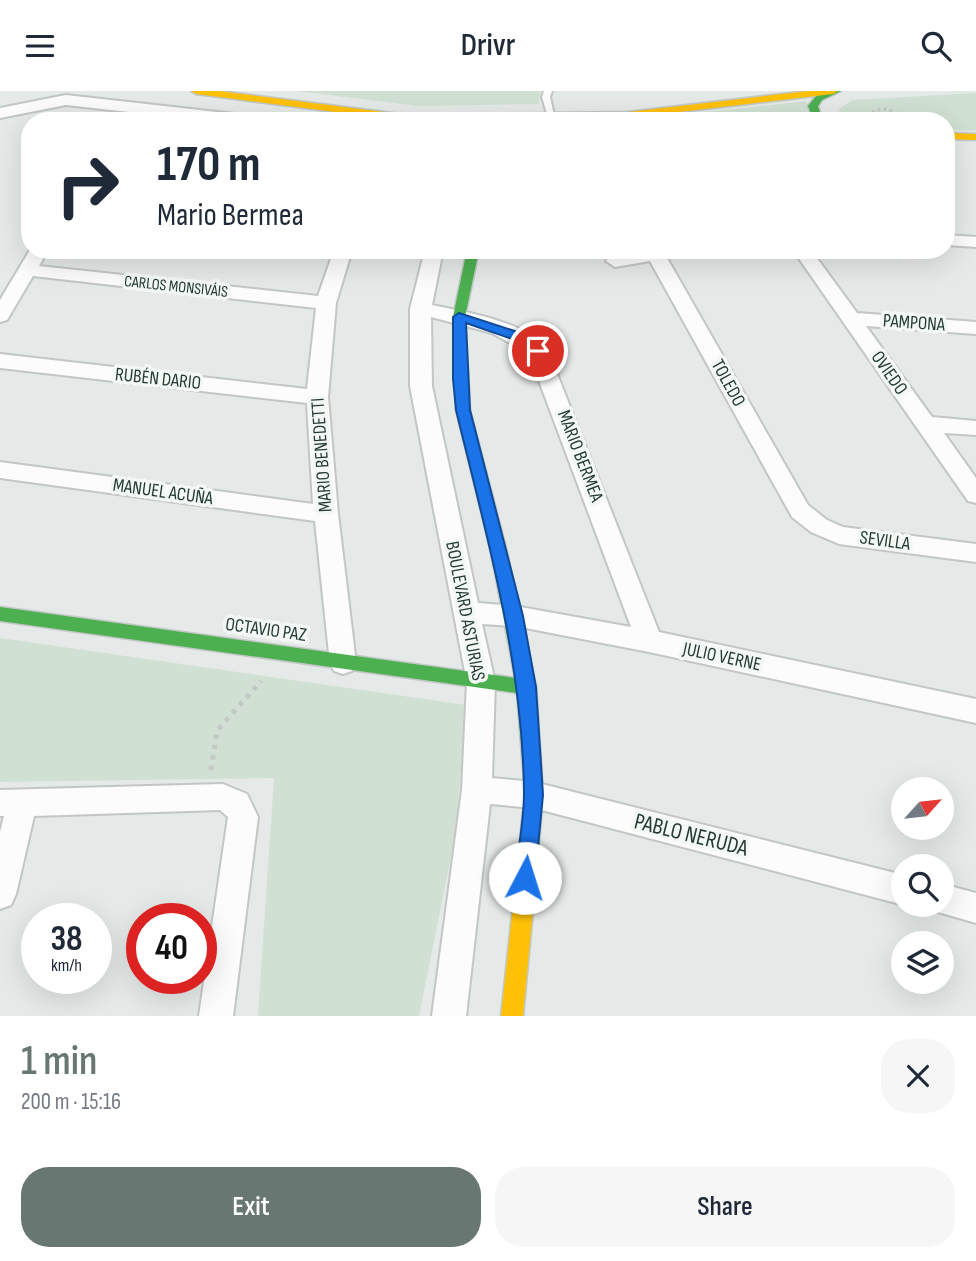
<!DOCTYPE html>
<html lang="en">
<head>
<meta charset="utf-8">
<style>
  :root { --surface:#fff; --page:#f6f6f7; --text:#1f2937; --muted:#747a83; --accent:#687772 }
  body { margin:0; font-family:"Sofia Sans Condensed",sans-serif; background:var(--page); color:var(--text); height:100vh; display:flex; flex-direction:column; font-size:26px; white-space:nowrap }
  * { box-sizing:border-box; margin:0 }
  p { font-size:23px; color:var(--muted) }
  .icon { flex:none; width:38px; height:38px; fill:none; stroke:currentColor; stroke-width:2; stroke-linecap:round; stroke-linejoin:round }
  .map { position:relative; height:925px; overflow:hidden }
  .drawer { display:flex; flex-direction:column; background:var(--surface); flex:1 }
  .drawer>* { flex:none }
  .banner { position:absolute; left:21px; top:21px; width:934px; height:147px; border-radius:28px; box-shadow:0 7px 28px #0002; background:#fff; color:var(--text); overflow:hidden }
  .needle { width:46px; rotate:63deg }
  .fabs { position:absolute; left:891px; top:686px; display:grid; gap:14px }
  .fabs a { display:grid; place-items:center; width:63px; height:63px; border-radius:50%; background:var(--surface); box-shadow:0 7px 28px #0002; font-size:35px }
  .speed { position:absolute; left:21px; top:812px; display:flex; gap:14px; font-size:35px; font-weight:700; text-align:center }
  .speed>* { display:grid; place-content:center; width:91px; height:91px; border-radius:50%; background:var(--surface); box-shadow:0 7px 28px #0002; line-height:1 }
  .speed small { font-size:18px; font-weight:400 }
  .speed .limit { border:10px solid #d22; background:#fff; color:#111 }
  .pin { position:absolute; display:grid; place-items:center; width:60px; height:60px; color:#fff; margin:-30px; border:4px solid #fff; border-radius:50%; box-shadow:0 2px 7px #0007 }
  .me { position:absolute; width:77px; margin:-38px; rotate:5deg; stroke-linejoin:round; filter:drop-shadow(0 0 5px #0008) }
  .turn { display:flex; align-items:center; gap:24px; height:147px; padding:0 21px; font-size:32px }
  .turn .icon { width:91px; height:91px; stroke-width:2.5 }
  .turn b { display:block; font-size:49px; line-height:60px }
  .round { display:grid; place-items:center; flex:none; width:74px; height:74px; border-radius:28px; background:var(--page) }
  .head { display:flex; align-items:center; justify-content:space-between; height:119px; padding:0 21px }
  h1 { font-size:42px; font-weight:600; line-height:52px; color:var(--accent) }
  .cta { display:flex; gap:14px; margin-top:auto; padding:14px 21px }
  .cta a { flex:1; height:80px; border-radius:28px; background:var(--accent); color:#fff; font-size:28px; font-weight:600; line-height:80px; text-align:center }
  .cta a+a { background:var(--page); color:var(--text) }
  header { display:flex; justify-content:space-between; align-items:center; height:91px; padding:0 21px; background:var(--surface); font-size:32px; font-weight:600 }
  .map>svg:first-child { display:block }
  .green { fill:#d0e1d3 }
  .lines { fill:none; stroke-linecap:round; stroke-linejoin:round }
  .lane-casing { stroke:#c2c6c4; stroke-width:4 }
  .street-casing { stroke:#c2c6c4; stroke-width:4 }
  .fast-casing { stroke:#c0c7c4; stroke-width:3 }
  .slow-casing { stroke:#c0c7c4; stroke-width:3 }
  .path-far1 { stroke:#c2c9c5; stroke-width:3.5; stroke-dasharray:2.5 3.5; stroke-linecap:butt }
  .path { stroke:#c2c9c5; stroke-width:5; stroke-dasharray:4.5 6; stroke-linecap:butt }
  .lane { fill:#fbfcfb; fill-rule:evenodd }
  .street { fill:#fbfcfb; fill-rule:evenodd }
  .fast { fill:#4caf50; fill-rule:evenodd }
  .slow { fill:#ffc107; fill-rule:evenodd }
  .route { fill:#1a73e8; stroke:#114b97; stroke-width:2 }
  .labels { text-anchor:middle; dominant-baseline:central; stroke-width:7; stroke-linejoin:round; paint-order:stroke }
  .far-street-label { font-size:16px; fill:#243a33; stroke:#f3f8f5 }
  .street-label { font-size:19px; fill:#243a33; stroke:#f3f8f5 }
  .near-street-label { font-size:23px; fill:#243a33; stroke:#f3f8f5 }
</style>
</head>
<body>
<header><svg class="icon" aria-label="menu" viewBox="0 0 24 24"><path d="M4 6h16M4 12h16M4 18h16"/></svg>Drivr<svg class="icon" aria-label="search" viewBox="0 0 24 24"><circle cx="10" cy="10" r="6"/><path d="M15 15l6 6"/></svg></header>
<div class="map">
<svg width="976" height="925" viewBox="0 0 976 925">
  <rect width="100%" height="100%" fill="#e5e9e7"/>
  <!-- green -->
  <g class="green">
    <polygon points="296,0 540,0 539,13 419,15"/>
    <polygon points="976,2 976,40 947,39 947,30 847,30 840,23 839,18 853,9"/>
    <polygon points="806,10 816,30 581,30 716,20"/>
    <polygon points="0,547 466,614 456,741 419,925 258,925 274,687 0,691"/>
  </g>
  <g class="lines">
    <defs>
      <polygon id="lane" points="544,0 552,0 550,6 555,28 548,26 542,6"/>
      <g id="street">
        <polygon points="66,4 253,25 261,30 209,30 66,14 0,27 0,17"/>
        <polygon points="947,144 976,146 976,156 947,154"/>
        <polygon points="30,159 48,159 39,175 318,205 334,159 352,159 336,212 328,306 338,423 356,572 352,580 343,583 334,580 330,572 315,430 0,387 0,371 313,413 307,312 0,277 0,263 307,298 316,217 33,185 7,229 0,231 0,209"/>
        <path d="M 425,159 L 443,159 L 432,214 C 465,221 529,231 548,260 L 659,541 L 976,608 L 976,632 L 649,561 L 515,535 L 482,533 L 495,591 L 492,687 L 534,691 L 903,784 L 904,814 L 534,717 L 490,713 L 466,925 L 432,925 L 462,699 L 467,591 L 410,295 L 410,218 ZM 431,226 L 492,242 L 529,263 L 631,536 L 515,515 L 478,512 L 432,295 Z"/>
        <polygon points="647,159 691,159 688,163 667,167 808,414 827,429 843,436 976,453 976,471 839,453 811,441 792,426 650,170 615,176 606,170 608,166"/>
        <polygon points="793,159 811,159 857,222 976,231 976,243 866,235 932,326 976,330 976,344 944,342 976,387 976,412 968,410"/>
        <polygon points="223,693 247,703 258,726 233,925 199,925 228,726 220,719 34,725 16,803 11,814 0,818 0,741 4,725 0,725 0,699"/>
        <polygon points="942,793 976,802 976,832 931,819 929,814 942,814"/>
      </g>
      <g id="fast">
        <polygon points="828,0 841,0 822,9 818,15 821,25 826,30 814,30 808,15 816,5"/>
        <polygon points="467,159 479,159 465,226 470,319 507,461 536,596 543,702 536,787 533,794 526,797 519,794 516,787 525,702 517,602 0,530 0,516 515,587 491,461 456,319 453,226"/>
      </g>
      <g id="slow">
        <polygon points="191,0 219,0 431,27 436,30 405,30 196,3"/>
        <polygon points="808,0 838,0 833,3 628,27 459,30 492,23 628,21"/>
        <polygon points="947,42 976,43 976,49 947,48"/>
        <polygon points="526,777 533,780 536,787 523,925 501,925 516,787 519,780"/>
      </g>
    </defs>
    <!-- lane casing -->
    <use href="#lane" class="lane-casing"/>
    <!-- street casing -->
    <use href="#street" class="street-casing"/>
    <!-- fast casing -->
    <use href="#fast" class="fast-casing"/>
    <!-- slow casing -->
    <use href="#slow" class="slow-casing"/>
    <!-- path-far1 -->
    <g class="path-far1">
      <polyline points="845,28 872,26"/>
      <polyline points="899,28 913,30"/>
      <path d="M 878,30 L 871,22 C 881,16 891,17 899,26 L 897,30"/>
    </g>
    <!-- path -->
    <polyline class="path" points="211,679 217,640 261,590"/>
    <!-- lane -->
    <use href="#lane" class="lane"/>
    <!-- street -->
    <use href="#street" class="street"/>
    <!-- fast -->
    <use href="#fast" class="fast"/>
    <!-- slow -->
    <use href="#slow" class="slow"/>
  </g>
  <!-- route -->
  <path class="route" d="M 459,222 L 527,244 L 545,260 L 543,263 L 534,263 L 518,250 L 466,232 L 470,319 L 523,525 L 536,596 L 543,704 L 535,787 L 532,794 L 525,797 L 518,794 L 515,787 C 518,759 524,730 524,702 C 523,571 487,446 456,319 L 453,288 L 453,226 Z"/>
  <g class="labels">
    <!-- far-street labels -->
    <g class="far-street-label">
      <text transform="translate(176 196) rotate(6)">CARLOS MONSIVÁIS</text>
    </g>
    <!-- street labels -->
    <g class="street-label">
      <text transform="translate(914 232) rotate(4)">PAMPONA</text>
      <text transform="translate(889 282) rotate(55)">OVIEDO</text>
      <text transform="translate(158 288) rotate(6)">RUBÉN DARIO</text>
      <text transform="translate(728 292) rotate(61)">TOLEDO</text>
      <text transform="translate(322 364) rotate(-94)">MARIO BENEDETTI</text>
      <text transform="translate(580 365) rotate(69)">MARIO BERMEA</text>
      <text transform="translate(163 401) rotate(8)">MANUEL ACUÑA</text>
      <text transform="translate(885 450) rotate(8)">SEVILLA</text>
      <text transform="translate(465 520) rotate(79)">BOULEVARD ASTURIAS</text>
      <text transform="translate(266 539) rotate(8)">OCTAVIO PAZ</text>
      <text transform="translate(722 566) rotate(12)">JULIO VERNE</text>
    </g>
    <!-- near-street labels -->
    <g class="near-street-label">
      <text transform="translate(691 744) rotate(14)">PABLO NERUDA</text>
    </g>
  </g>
</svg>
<div class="fabs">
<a><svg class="needle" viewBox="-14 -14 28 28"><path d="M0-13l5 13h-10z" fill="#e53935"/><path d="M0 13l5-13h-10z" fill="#747a83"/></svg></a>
<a><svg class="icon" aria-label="search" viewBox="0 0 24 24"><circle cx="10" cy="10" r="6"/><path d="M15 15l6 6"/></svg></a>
<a><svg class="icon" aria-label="layers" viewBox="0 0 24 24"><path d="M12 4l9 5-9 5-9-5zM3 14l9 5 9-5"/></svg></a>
</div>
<div class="speed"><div>38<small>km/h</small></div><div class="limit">40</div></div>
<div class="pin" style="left:538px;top:260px;background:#d93025"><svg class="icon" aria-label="arrive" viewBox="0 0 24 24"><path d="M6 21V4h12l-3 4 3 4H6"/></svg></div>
<svg class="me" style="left:525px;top:787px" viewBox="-20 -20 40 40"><circle r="19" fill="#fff"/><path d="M0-13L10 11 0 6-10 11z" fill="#1a73e8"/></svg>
<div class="banner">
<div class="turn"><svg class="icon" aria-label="right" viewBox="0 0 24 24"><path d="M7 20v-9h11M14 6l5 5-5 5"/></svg><div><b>170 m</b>Mario Bermea</div></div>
</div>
</div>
<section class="drawer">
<div class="head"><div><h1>1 min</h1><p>200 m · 15:16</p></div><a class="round"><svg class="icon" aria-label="close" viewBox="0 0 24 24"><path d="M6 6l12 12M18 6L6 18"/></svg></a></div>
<div class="cta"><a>Exit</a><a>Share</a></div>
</section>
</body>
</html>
